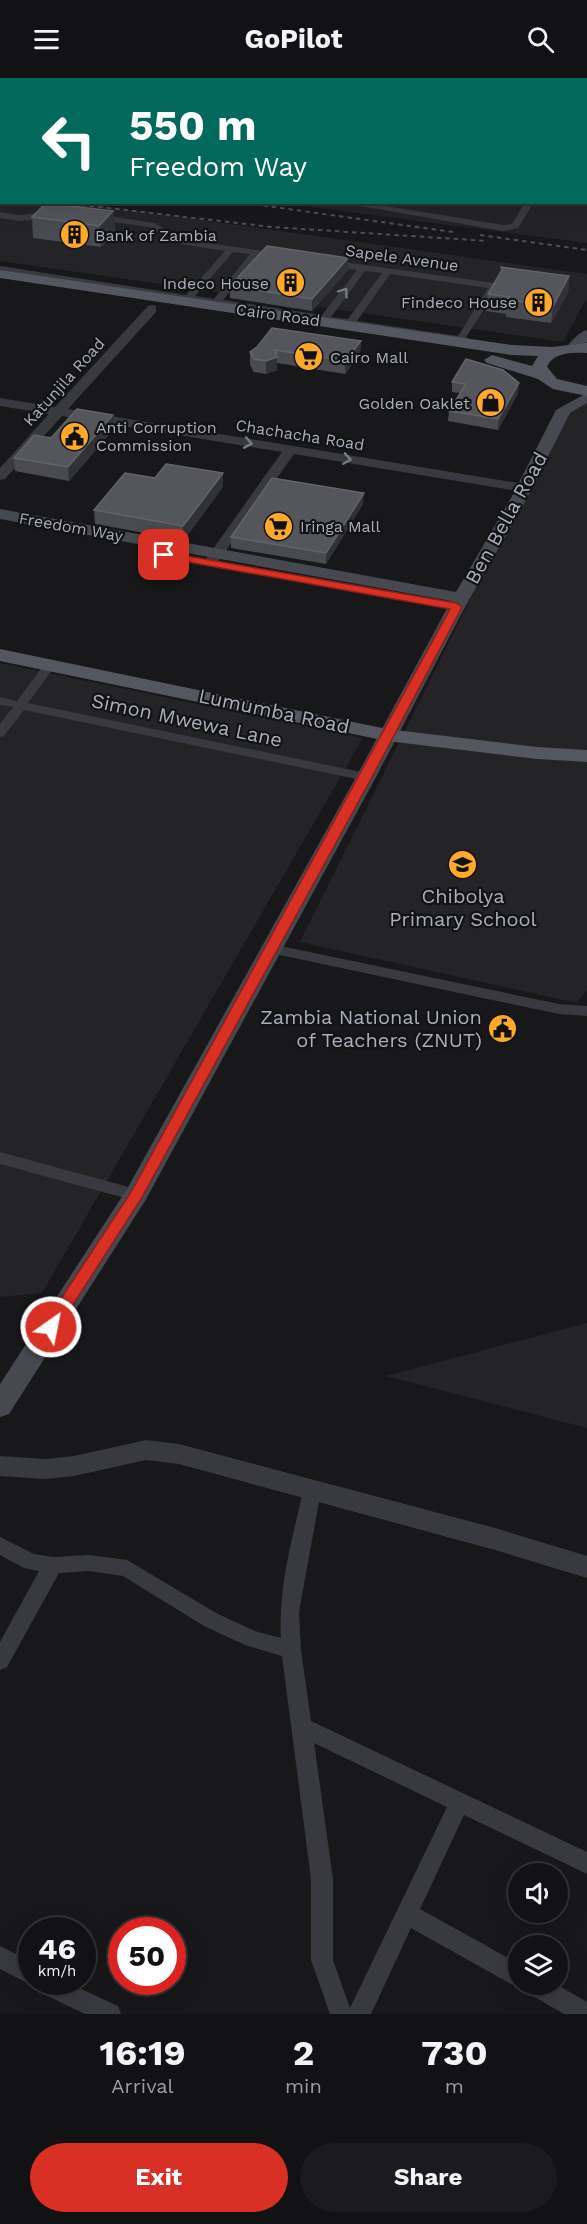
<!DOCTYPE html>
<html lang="en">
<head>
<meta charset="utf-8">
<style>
  :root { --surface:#121214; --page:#1b1b1d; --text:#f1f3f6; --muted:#9c9ea0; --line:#313234; --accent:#d93025 }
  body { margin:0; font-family:"Work Sans",sans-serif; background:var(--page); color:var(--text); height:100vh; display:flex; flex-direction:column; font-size:22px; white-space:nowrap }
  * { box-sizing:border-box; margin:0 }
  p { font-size:20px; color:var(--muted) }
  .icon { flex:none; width:33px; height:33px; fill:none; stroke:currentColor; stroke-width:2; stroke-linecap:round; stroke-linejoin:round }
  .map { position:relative; height:1936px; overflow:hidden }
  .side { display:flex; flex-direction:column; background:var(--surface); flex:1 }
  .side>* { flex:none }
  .hud { position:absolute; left:0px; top:0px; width:588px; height:126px; box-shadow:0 6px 24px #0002,0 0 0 2px var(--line); background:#00695c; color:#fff; overflow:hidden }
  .controls { position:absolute; left:508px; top:1785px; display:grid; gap:12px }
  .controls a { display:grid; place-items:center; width:60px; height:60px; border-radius:50%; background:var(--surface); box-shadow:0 6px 24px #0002,0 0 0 2px var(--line); font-size:30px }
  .speed { position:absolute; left:18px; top:1839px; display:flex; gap:12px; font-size:30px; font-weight:700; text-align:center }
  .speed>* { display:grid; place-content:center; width:78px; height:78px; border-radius:50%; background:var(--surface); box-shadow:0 6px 24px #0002,0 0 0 2px var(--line); line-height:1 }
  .speed small { font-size:15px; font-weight:400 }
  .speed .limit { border:9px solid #d22; background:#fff; color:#111 }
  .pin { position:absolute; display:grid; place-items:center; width:51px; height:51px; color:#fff; margin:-26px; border-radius:12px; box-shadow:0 3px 9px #0006 }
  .me { position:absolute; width:66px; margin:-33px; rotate:33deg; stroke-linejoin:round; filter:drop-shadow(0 0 4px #0008) }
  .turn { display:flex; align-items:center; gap:21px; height:126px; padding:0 30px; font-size:27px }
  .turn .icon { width:78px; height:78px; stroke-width:2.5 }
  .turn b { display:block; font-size:42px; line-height:51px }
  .eta { display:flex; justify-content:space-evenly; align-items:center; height:102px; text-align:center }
  .eta b { font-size:36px; font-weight:700; line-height:42px }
  .button { display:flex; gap:12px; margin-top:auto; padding:12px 30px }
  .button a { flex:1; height:69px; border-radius:36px; background:var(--accent); color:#fff; font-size:24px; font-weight:700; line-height:69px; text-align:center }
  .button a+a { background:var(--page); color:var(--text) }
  header { display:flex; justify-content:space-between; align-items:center; height:78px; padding:0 30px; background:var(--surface); font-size:27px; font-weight:700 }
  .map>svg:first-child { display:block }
  .built { fill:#242427 }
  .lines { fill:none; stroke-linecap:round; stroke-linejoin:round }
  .minor { fill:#383a40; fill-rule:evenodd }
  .tertiary { fill:#383a40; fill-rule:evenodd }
  .secondary { fill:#464950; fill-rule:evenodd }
  .primary { fill:#54575f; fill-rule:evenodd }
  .rail { stroke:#4b4e55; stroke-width:2; stroke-dasharray:4.5 4; stroke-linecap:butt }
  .wall { fill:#494b4f }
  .shaded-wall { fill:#313235 }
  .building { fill:#54565b; stroke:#61646a; stroke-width:1.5 }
  .oneway { stroke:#767b84 }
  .route { fill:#d93025; stroke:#8d1f18; stroke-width:1.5 }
  .labels { text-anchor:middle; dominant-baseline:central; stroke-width:4.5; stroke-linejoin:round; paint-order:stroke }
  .far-poi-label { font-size:16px; fill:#a9b0bb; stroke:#131315; text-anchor:start }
  .far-street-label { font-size:16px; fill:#a9b0bb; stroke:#131315 }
  .street-label { font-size:20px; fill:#a9b0bb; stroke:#131315 }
  .poi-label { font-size:20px; fill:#a9b0bb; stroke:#131315 }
</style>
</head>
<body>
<header><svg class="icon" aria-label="menu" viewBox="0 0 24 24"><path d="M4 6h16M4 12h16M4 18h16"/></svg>GoPilot<svg class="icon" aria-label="search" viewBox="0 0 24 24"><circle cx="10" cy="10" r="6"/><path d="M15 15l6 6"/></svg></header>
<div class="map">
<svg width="587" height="1936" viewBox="0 0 587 1936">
  <rect width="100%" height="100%" fill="#18181a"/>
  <!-- built -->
  <g class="built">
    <polygon points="0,0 155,0 167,1 2,2 1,87"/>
    <polygon points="587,44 587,165 280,125 586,124"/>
    <polygon points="0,113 2,124 81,125 587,196 587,220 563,264 0,183"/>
    <polygon points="587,326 587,912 577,925 300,864 565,331"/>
    <polygon points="0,585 363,660 42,1215 0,1219"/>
    <polygon points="587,1245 587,1350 386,1298"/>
  </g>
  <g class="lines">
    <!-- minor -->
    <g class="minor">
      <polygon points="7,0 15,0 6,2"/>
      <polygon points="186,0 194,0 185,2"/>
      <polygon points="207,0 225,0 227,2 208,2"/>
      <polygon points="250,0 258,0 249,2"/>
      <polygon points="463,0 471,0 462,2"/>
      <polygon points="0,8 2,8 0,13"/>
      <rect x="586" y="44" width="1" height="4"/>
      <polygon points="338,124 361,124 503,147 512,146 525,124 534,124 518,150 503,153"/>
      <polygon points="0,134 20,137 50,134 54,137 50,140 20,143 0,140"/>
      <path d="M 95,136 L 154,145 L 186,162 L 284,176 L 285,178 L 281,181 L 259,177 L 223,222 L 322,237 L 357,192 L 326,187 L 325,185 L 329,182 L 494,205 L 499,208 L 466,259 L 470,262 L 465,265 L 0,194 L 0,188 L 186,217 L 225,173 L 181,166 L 149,149 L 92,141 L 92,137 ZM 233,174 L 250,176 L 214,221 L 195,218 ZM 365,193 L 382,195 L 348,241 L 331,239 ZM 390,196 L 488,210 L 458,258 L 357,243 Z"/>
      <polygon points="50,583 56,587 28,625 366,695 372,699 366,703 24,632 4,658 0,659 0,646 13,629 0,627 0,619 17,623 46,584"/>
      <polygon points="271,866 559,926 587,928 587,938 559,936 266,874 264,871 266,868"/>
      <polygon points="0,1074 136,1111 142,1113 144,1117 142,1121 136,1123 0,1086"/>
      <path d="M 312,1405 L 319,1407 L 321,1413 L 299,1534 L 301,1572 L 311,1643 L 587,1774 L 587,1796 L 464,1737 L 420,1831 L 519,1886 L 519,1906 L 556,1906 L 587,1924 L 587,1936 L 564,1936 L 526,1914 L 523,1907 L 519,1909 L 511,1906 L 411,1850 L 371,1936 L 330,1936 L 311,1882 L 311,1801 L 282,1578 L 245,1567 L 204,1548 L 123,1498 L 89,1493 L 59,1495 L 7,1589 L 0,1592 L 0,1564 L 39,1493 L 24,1490 L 0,1477 L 0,1459 L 34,1476 L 53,1479 L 89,1477 L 127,1482 L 218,1536 L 255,1553 L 281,1560 C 278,1510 292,1462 303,1413 L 305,1407 ZM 314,1665 L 447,1729 L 350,1930 L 333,1882 L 333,1801 Z"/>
      <polygon points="0,1868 32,1884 32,1904 66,1904 118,1928 121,1936 85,1936 35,1912 33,1908 0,1891"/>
    </g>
    <!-- tertiary -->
    <g class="tertiary">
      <polygon points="152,227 156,228 156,234 68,331 524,406 531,410 524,414 294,376 215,488 210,489 203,485 282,374 62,338 5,401 0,402 0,390 49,336 0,328 0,320 55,329 148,228"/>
      <polygon points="146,1362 179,1366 495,1450 587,1478 587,1500 495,1472 179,1386 146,1382 74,1398 45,1401 0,1398 0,1378 45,1381 74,1378"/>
    </g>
    <!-- secondary -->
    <g class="secondary">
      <path d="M 587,252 L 587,264 L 578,273 L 568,273 L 566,270 C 571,263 579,254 587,252 Z"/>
      <polygon points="587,315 587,325 570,335 527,420 465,529 376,699 145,1123 9,1336 0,1339 0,1306 127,1111 356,699 451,523 0,441 0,431 456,514 511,420 556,332"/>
    </g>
    <!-- primary -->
    <g class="primary">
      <path d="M 0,192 L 512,267 L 552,269 L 587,265 L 587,275 C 573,274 553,274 547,289 L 557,301 L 587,308 L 587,318 L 553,311 L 538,301 L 487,285 L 484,282 L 492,277 L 532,288 L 538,278 L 512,277 L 0,200 Z"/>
      <polygon points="0,571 387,651 537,669 587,672 587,684 537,681 387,663 0,583"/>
    </g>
    <!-- rail -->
    <g class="rail">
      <polyline points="56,124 272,149 488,163"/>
      <polyline points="238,124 453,154"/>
      <polyline points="480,157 587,172"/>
    </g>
  </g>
  <!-- wall -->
  <g class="wall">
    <polygon points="113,133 115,155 101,169 33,160 32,139"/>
    <polygon points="348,180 348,192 312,233 230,220 230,208"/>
    <polygon points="501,189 569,198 568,215 551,245 506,239 506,236 486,233 488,216 501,194"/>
    <polygon points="361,263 360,276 345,296 277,285 277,292 266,296 254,294 250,287 250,274"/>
    <polygon points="452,304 518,315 498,352 448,343 449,333 460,315 452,314"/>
    <polygon points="114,351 69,403 15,393 14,380 51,360"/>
    <polygon points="155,400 223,409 184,462 95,446 94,432"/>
    <polygon points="363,426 326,486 231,470 231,459"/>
  </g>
  <!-- shaded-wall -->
  <g class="shaded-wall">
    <polygon points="113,133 115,155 101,169 99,148"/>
    <polygon points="348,180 348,192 312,233 312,221"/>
    <polygon points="569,198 568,215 551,245 553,228"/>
    <polygon points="361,263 360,276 345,296 345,283"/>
    <polygon points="277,279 277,292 266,296 266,283"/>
    <polygon points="519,305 518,315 498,352 498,341"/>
    <polygon points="113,337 114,351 69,403 68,389"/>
    <polygon points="223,395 223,409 184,462 183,448"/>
    <polygon points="364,415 363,426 326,486 326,475"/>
  </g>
  <!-- building -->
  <g class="building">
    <polygon points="46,125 113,133 99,148 32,139"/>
    <polygon points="267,168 348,180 312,221 230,208"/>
    <polygon points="501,189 569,198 553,228 507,222 509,219 488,216 502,192"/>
    <polygon points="272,250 361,263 345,283 275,272 277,279 266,283 254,281 250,274 257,269"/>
    <polygon points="466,281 503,292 519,305 498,341 449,333 466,306 452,304"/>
    <polygon points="77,331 113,337 68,389 14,380 34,357 51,360"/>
    <polygon points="166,386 223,395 183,448 94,432 125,395 155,400"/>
    <polygon points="272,400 364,415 326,475 231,459"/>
  </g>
  <!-- one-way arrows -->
  <defs><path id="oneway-chevron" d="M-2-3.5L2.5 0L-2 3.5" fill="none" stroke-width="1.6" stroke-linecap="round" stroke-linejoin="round" transform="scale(1.5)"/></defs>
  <g class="oneway">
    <use href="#oneway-chevron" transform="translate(344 214) rotate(-54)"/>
    <use href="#oneway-chevron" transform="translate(248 365) rotate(10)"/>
    <use href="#oneway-chevron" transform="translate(347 381) rotate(9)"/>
  </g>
  <!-- route -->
  <polygon class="route" points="164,474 456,525 462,529 372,699 141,1121 56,1253 51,1255 45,1253 43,1249 45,1245 131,1114 450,531 160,479 159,477"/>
  <!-- icons -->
  <defs>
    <symbol id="building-disc" viewBox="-11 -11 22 22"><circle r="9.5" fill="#ffa92b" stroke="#131315"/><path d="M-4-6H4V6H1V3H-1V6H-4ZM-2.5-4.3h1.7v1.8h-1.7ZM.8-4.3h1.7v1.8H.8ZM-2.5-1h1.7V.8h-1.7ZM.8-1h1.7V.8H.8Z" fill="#111"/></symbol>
    <symbol id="supermarket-disc" viewBox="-11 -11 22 22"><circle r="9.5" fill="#ffa92b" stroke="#131315"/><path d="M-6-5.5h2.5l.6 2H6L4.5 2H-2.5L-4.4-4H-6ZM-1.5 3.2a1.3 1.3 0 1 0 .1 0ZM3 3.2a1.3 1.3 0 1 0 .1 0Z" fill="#111"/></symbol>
    <symbol id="shop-disc" viewBox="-11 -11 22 22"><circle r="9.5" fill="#ffa92b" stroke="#131315"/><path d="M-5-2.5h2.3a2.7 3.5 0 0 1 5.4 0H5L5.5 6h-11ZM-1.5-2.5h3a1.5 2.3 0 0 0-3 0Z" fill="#111"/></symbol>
    <symbol id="civic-disc" viewBox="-11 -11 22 22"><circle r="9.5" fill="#ffa92b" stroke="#131315"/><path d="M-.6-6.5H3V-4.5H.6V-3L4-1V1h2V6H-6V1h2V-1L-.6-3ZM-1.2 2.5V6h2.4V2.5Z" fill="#111"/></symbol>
    <symbol id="school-disc" viewBox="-11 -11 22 22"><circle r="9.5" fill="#ffa92b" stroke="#131315"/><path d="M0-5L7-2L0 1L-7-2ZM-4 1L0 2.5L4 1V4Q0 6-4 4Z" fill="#111"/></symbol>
  </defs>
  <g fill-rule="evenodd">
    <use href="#building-disc" x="58" y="140" width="33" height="33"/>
    <use href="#building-disc" x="274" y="188" width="33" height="33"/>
    <use href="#building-disc" x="522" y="208" width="33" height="33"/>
    <use href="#supermarket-disc" x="292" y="262" width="33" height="33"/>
    <use href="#shop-disc" x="474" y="308" width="33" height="33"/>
    <use href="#civic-disc" x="58" y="342" width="33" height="33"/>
    <use href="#supermarket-disc" x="262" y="432" width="33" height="33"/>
    <use href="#school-disc" x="446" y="770" width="33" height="33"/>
    <use href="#civic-disc" x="486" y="934" width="33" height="33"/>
  </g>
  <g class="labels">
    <!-- far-poi labels -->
    <g class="far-poi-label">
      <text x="95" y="157">Bank of Zambia</text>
      <text x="269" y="205" text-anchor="end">Indeco House</text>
      <text x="517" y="224" text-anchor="end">Findeco House</text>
      <text x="330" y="279">Cairo Mall</text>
      <text x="470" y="325" text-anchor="end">Golden Oaklet</text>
      <text x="96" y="349">Anti Corruption<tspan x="96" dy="18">Commission</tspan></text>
      <text x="300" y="448">Iringa Mall</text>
    </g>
    <!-- far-street labels -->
    <g class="far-street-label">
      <text transform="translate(402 180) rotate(8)">Sapele Avenue</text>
      <text transform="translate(278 237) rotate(8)">Cairo Road</text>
      <text transform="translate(64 304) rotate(-48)">Katunjila Road</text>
      <text transform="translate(300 357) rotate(9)">Chachacha Road</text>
      <text transform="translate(71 449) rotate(10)">Freedom Way</text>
    </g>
    <!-- street labels -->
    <g class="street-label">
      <text transform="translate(506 440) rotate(-61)">Ben Bella Road</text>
      <text transform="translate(274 633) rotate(12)">Lumumba Road</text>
      <text transform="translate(187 642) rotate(12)">Simon Mwewa Lane</text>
    </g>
    <!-- poi labels -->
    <g class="poi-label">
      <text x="463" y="818">Chibolya<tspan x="463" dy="23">Primary School</tspan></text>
      <text x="482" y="939" text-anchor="end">Zambia National Union<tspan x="482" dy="23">of Teachers (ZNUT)</tspan></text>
    </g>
  </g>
</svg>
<div class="controls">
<a><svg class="icon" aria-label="sound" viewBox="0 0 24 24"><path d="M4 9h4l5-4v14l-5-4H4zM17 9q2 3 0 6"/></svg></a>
<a><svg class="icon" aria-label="layers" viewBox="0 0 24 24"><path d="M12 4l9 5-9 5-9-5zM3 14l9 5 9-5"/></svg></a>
</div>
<div class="speed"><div>46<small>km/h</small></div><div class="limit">50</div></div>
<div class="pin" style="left:164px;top:477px;background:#d93025"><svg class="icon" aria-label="arrive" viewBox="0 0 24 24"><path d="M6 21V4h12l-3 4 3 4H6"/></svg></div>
<svg class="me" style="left:51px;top:1249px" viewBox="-20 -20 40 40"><circle r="17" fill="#d93025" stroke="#fff" stroke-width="3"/><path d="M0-11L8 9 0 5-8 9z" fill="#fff"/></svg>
<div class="hud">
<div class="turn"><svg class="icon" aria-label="left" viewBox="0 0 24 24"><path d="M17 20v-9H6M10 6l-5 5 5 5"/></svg><div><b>550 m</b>Freedom Way</div></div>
</div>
</div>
<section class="side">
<div class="eta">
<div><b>16:19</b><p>Arrival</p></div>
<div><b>2</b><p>min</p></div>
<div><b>730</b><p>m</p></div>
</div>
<div class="button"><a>Exit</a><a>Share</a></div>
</section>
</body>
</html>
